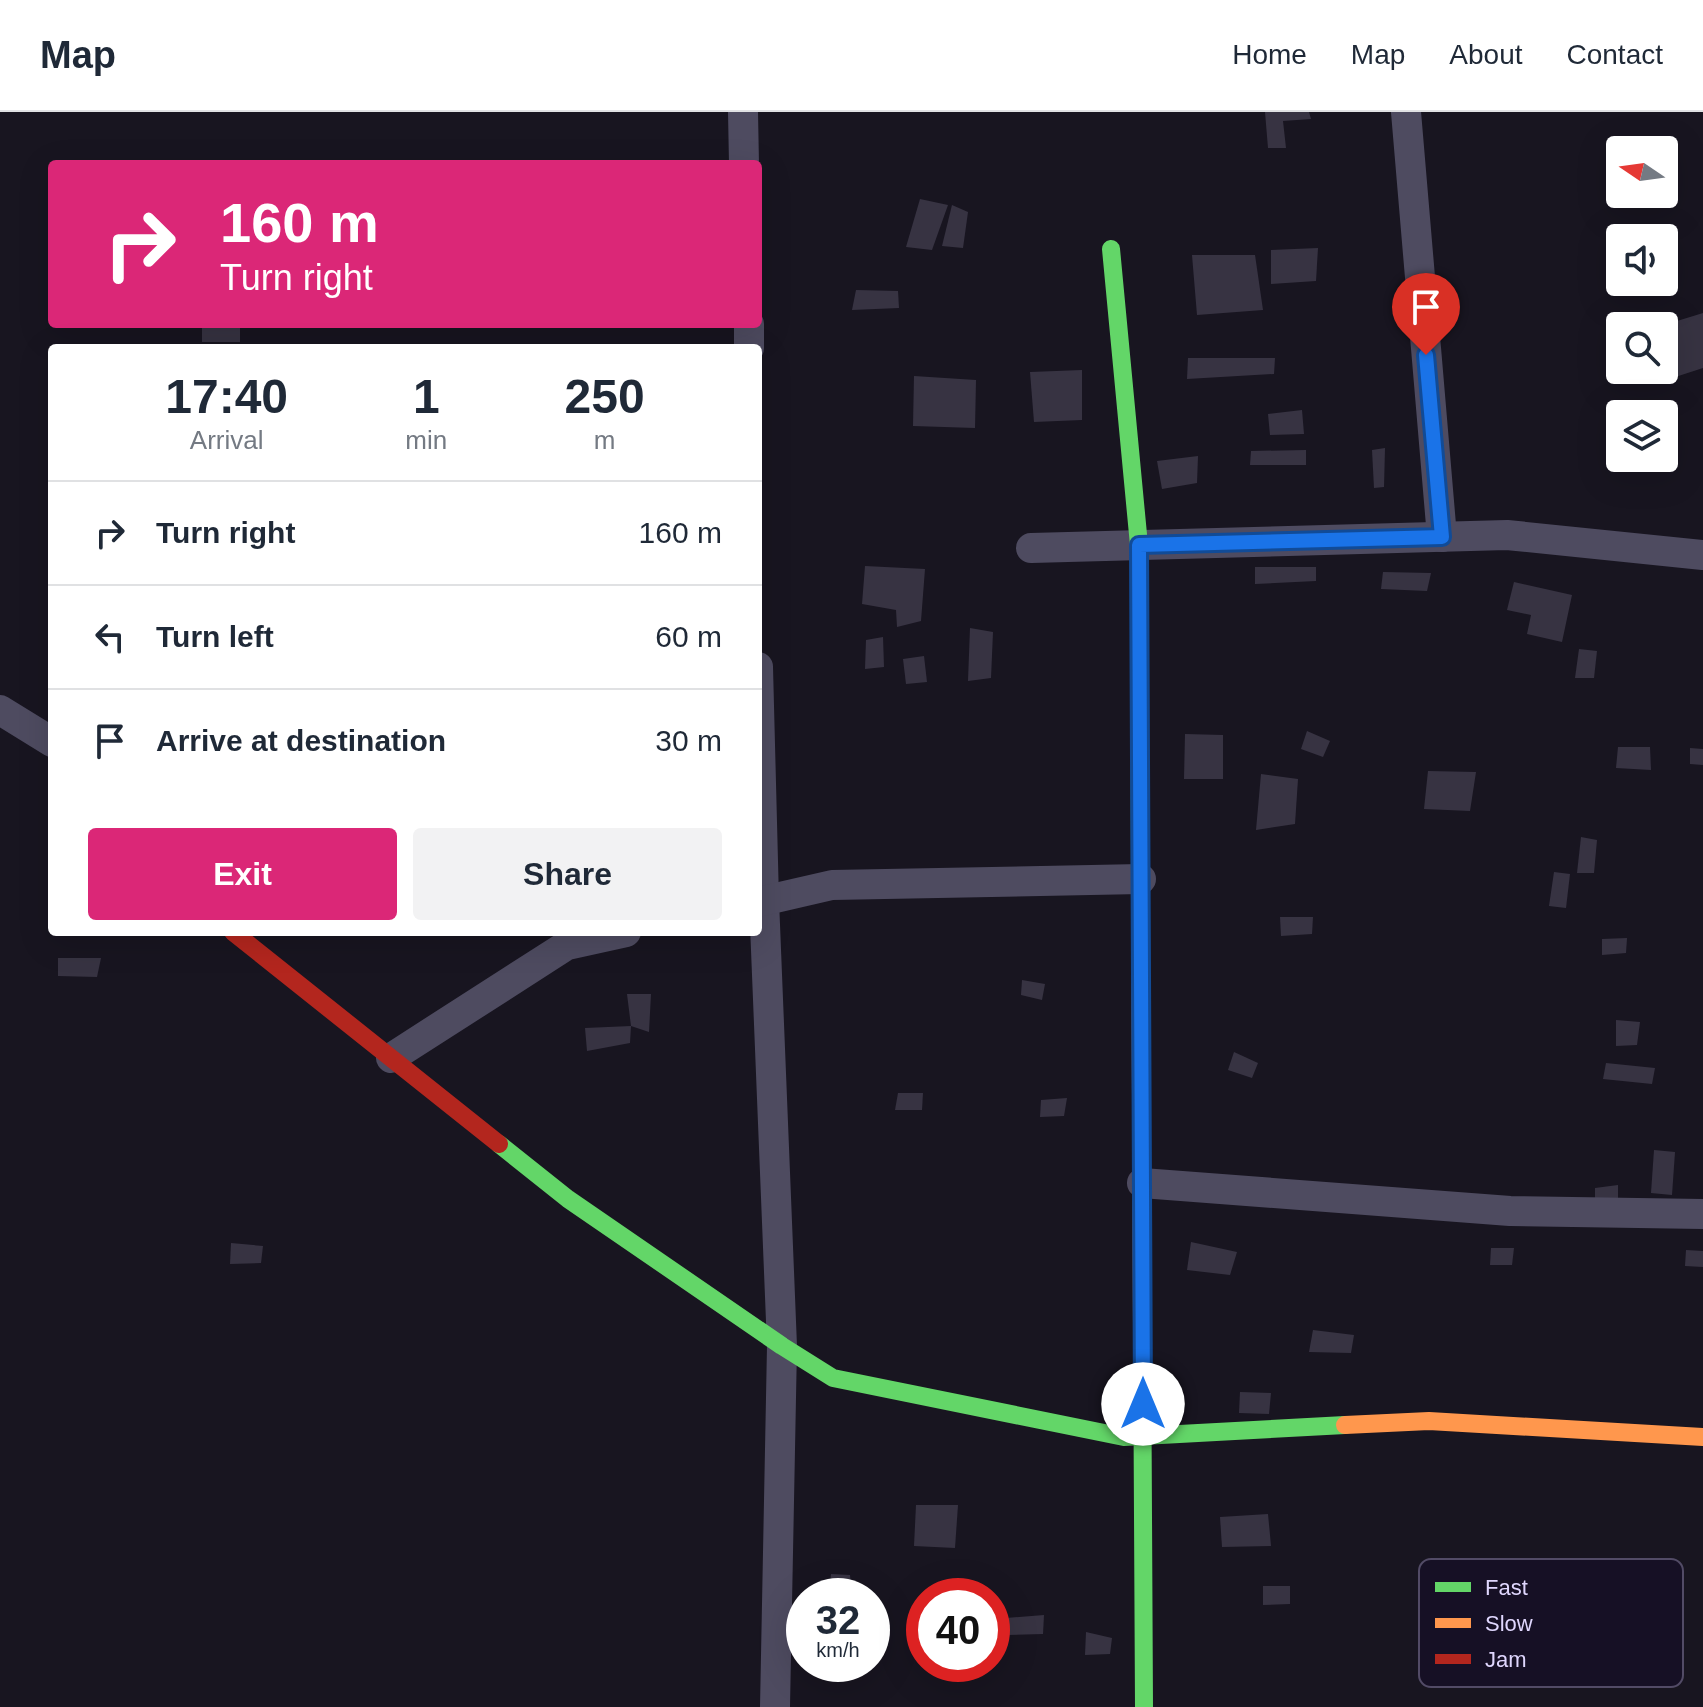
<!DOCTYPE html>
<html lang="en">
<head>
<meta charset="utf-8">
<style>
  :root { --surface:#fff; --page:#f2f2f3; --text:#1f2937; --muted:#747a83; --line:#e0e1e3; --accent:#db2777 }
  body { margin:0; font-family:Helvetica,sans-serif; background:var(--page); color:var(--text); height:100vh; display:flex; flex-direction:column; font-size:30px; white-space:nowrap }
  * { box-sizing:border-box; margin:0 }
  p { font-size:26px; color:var(--muted) }
  .icon { flex:none; width:44px; height:44px; fill:none; stroke:currentColor; stroke-width:2; stroke-linecap:round; stroke-linejoin:round }
  .map { position:relative; flex:1; overflow:hidden }
  .side { position:absolute; left:48px; top:232px; width:714px; height:592px; display:flex; flex-direction:column; background:var(--surface); border-radius:8px; box-shadow:0 8px 32px #0002 }
  .side>* { flex:none }
  .banner { position:absolute; left:48px; top:48px; width:714px; height:168px; border-radius:8px; box-shadow:0 8px 32px #0002; background:#db2777; color:#fff; overflow:hidden }
  .needle { width:52px; rotate:283deg }
  .controls { position:absolute; left:1606px; top:24px; display:grid; gap:16px }
  .controls a { display:grid; place-items:center; width:72px; height:72px; border-radius:8px; background:var(--surface); box-shadow:0 8px 32px #0002; font-size:40px }
  .speed { position:absolute; left:786px; top:1466px; display:flex; gap:16px; font-size:40px; font-weight:700; text-align:center }
  .speed>* { display:grid; place-content:center; width:104px; height:104px; border-radius:50%; background:var(--surface); box-shadow:0 8px 32px #0002; line-height:1 }
  .speed small { font-size:20px; font-weight:400 }
  .speed .limit { border:12px solid #d22; background:#fff; color:#111 }
  .pin { position:absolute; display:grid; place-items:center; width:68px; height:68px; color:#fff; margin:-82px -34px; border-radius:50% 50% 50% 0; rotate:-45deg; box-shadow:0 0 8px #0007 }
  .pin .icon { rotate:45deg }
  .me { position:absolute; width:88px; margin:-44px; rotate:0deg; stroke-linejoin:round; filter:drop-shadow(0 0 6px #0008) }
  .turn { display:flex; align-items:center; gap:28px; height:168px; padding:0 40px; font-size:36px }
  .turn .icon { width:104px; height:104px; stroke-width:2.5 }
  .turn b { display:block; font-size:56px; line-height:68px }
  .eta { display:flex; justify-content:space-evenly; align-items:center; height:136px; text-align:center }
  .eta b { font-size:48px; font-weight:700; line-height:56px }
  .cta { display:flex; gap:16px; margin-top:auto; padding:16px 40px }
  .cta a { flex:1; height:92px; border-radius:8px; background:var(--accent); color:#fff; font-size:32px; font-weight:700; line-height:92px; text-align:center }
  .cta a+a { background:var(--page); color:var(--text) }
  ul { padding:0; list-style:none }
  li { display:flex; align-items:center; gap:24px; height:104px; padding:0 40px; border-top:2px solid var(--line) }
  li div { flex:1 }
  li b { display:block; font-size:30px }
  li em { font-style:normal }
  header { display:flex; align-items:center; gap:48px; box-sizing:border-box; height:112px; padding:0 40px; background:var(--surface); border-bottom:2px solid var(--line) }
  header strong { font-size:38px }
  nav { display:flex; gap:44px; margin-inline-start:auto; font-size:28px }
  .map>svg:first-child { display:block }
  .building { fill:#373342 }
  .lines { fill:none; stroke-linecap:round; stroke-linejoin:round }
  .street { stroke:#4e4b60; stroke-width:30 }
  .fast { stroke:#63d668; stroke-width:18 }
  .slow { stroke:#ff974d; stroke-width:18 }
  .jam { stroke:#b3261e; stroke-width:18 }
  .route-casing { stroke:#114b97; stroke-width:20 }
  .route { stroke:#1a73e8; stroke-width:14 }
  .key { fill:#161025; stroke:#524b66; stroke-width:2 }
  .key-label { font-size:22px; fill:#dfd6fd }
</style>
</head>
<body>
<header>
<strong>Map</strong>
<nav><a>Home</a><a>Map</a><a>About</a><a>Contact</a></nav>
</header>
<div class="map">
<svg width="1703" height="1595" viewBox="0 0 1703 1595">
  <rect width="100%" height="100%" fill="#181520"/>
  <!-- building -->
  <g class="building">
    <polygon points="1265,0 1309,0 1311,7 1283,9 1286,36 1268,36"/>
    <polygon points="920,87 948,93 932,138 906,135"/>
    <polygon points="952,93 968,100 963,136 942,134"/>
    <polygon points="1318,136 1316,169 1271,172 1271,138"/>
    <polygon points="1192,143 1255,143 1263,198 1197,203"/>
    <polygon points="856,178 898,179 899,196 852,198"/>
    <polygon points="1703,201 1703,256 1663,269 1659,258 1664,258 1664,213"/>
    <polygon points="202,215 240,216 240,230 202,230"/>
    <polygon points="1188,246 1275,246 1274,262 1187,267"/>
    <polygon points="1082,258 1082,308 1034,310 1030,260"/>
    <polygon points="914,264 976,268 975,316 913,314"/>
    <polygon points="1302,298 1304,322 1270,323 1268,302"/>
    <polygon points="1385,336 1384,375 1374,376 1372,338"/>
    <polygon points="1306,338 1306,353 1250,353 1251,339"/>
    <polygon points="1198,344 1197,371 1162,377 1157,349"/>
    <polygon points="865,454 925,457 921,509 897,515 896,498 862,492"/>
    <polygon points="1255,455 1316,455 1316,469 1255,472"/>
    <polygon points="1383,460 1431,461 1427,479 1381,477"/>
    <polygon points="1514,470 1572,483 1562,530 1527,522 1531,503 1507,498"/>
    <polygon points="970,516 993,520 991,566 968,569"/>
    <polygon points="883,525 884,555 865,557 866,528"/>
    <polygon points="1579,537 1597,539 1594,566 1575,566"/>
    <polygon points="924,544 927,570 906,572 903,547"/>
    <polygon points="1307,619 1330,629 1323,645 1301,637"/>
    <polygon points="1185,622 1223,623 1223,667 1184,667"/>
    <polygon points="1618,635 1650,635 1651,658 1616,656"/>
    <polygon points="1690,636 1703,637 1703,653 1690,652"/>
    <polygon points="1428,659 1476,660 1470,699 1424,697"/>
    <polygon points="1261,662 1298,667 1295,712 1256,718"/>
    <polygon points="1581,725 1597,728 1594,761 1577,761"/>
    <polygon points="1554,760 1570,762 1566,796 1549,794"/>
    <polygon points="1280,805 1313,805 1312,822 1281,824"/>
    <polygon points="1627,826 1626,841 1602,843 1602,827"/>
    <polygon points="58,846 101,846 97,865 58,864"/>
    <polygon points="1022,868 1045,872 1042,888 1021,883"/>
    <polygon points="627,882 651,882 649,920 631,914 630,931 587,939 585,916 631,914"/>
    <polygon points="1616,908 1640,910 1637,933 1616,934"/>
    <polygon points="1234,940 1258,951 1252,966 1228,958"/>
    <polygon points="1606,951 1655,956 1652,972 1603,967"/>
    <polygon points="898,981 923,981 922,998 895,998"/>
    <polygon points="1067,986 1064,1004 1040,1005 1041,988"/>
    <polygon points="1654,1038 1675,1040 1672,1083 1651,1081"/>
    <polygon points="1618,1073 1618,1095 1595,1098 1595,1076"/>
    <polygon points="1191,1130 1237,1140 1230,1163 1187,1158"/>
    <polygon points="231,1131 263,1134 261,1151 230,1152"/>
    <polygon points="1491,1136 1514,1136 1512,1153 1490,1153"/>
    <polygon points="1686,1138 1703,1139 1703,1155 1685,1154"/>
    <polygon points="1313,1218 1354,1223 1351,1241 1309,1240"/>
    <polygon points="1240,1280 1271,1281 1269,1302 1239,1301"/>
    <polygon points="916,1393 958,1393 955,1436 914,1434"/>
    <polygon points="1268,1402 1271,1434 1222,1435 1220,1405"/>
    <polygon points="831,1462 850,1463 852,1482 829,1484"/>
    <polygon points="1263,1474 1290,1474 1290,1492 1263,1493"/>
    <polygon points="1044,1503 1043,1522 1008,1523 1006,1506"/>
    <polygon points="1086,1520 1112,1526 1110,1542 1085,1543"/>
  </g>
  <g class="lines">
    <!-- street -->
    <g class="street">
      <polyline points="743,0 744,52"/>
      <polyline points="1406,0 1442,425"/>
      <polyline points="749,212 749,236"/>
      <polyline points="1031,436 1507,423 1703,443"/>
      <polyline points="758,555 764,788 782,1234 775,1595"/>
      <polyline points="0,598 52,630"/>
      <polyline points="758,790 832,773 1141,767"/>
      <polyline points="391,946 567,833 626,820"/>
      <polyline points="1142,1071 1510,1099 1703,1102"/>
    </g>
    <!-- fast -->
    <g class="fast">
      <polyline points="1111,137 1139,433 1140,757"/>
      <polyline points="499,1032 568,1087 782,1234 833,1266 1124,1325 1345,1313"/>
      <polyline points="1142,1212 1144,1595"/>
    </g>
    <!-- slow -->
    <g class="slow">
      <polyline points="1140,757 1142,1212"/>
      <polyline points="1345,1313 1429,1309 1703,1325"/>
    </g>
    <!-- jam -->
    <polyline class="jam" points="233,820 499,1032"/>
  </g>
  <g class="lines">
    <defs>
      <polyline id="route" points="1143,1292 1139,433 1442,425 1426,243"/>
    </defs>
    <!-- route casing -->
    <use href="#route" class="route-casing"/>
    <!-- route -->
    <use href="#route" class="route"/>
  </g>
  <!-- legend -->
  <rect x="1419" y="1447" width="264" height="128" rx="12" class="key"/>
  <rect x="1435" y="1470" width="36" height="10" fill="#63d668"/>
  <rect x="1435" y="1506" width="36" height="10" fill="#ff974d"/>
  <rect x="1435" y="1542" width="36" height="10" fill="#b3261e"/>
  <g class="key-label">
    <text x="1485" y="1483">Fast</text>
    <text x="1485" y="1519">Slow</text>
    <text x="1485" y="1555">Jam</text>
  </g>
</svg>
<div class="controls">
<a><svg class="needle" viewBox="-14 -14 28 28"><path d="M0-13l5 13h-10z" fill="#e53935"/><path d="M0 13l5-13h-10z" fill="#747a83"/></svg></a>
<a><svg class="icon" aria-label="sound" viewBox="0 0 24 24"><path d="M4 9h4l5-4v14l-5-4H4zM17 9q2 3 0 6"/></svg></a>
<a><svg class="icon" aria-label="search" viewBox="0 0 24 24"><circle cx="10" cy="10" r="6"/><path d="M15 15l6 6"/></svg></a>
<a><svg class="icon" aria-label="layers" viewBox="0 0 24 24"><path d="M12 4l9 5-9 5-9-5zM3 14l9 5 9-5"/></svg></a>
</div>
<div class="speed"><div>32<small>km/h</small></div><div class="limit">40</div></div>
<div class="pin" style="left:1426px;top:243px;background:#d93025"><svg class="icon" aria-label="arrive" viewBox="0 0 24 24"><path d="M6 21V4h12l-3 4 3 4H6"/></svg></div>
<svg class="me" style="left:1143px;top:1292px" viewBox="-20 -20 40 40"><circle r="19" fill="#fff"/><path d="M0-13L10 11 0 6-10 11z" fill="#1a73e8"/></svg>
<div class="banner">
<div class="turn"><svg class="icon" aria-label="right" viewBox="0 0 24 24"><path d="M7 20v-9h11M14 6l5 5-5 5"/></svg><div><b>160 m</b>Turn right</div></div>
</div>
<section class="side">
<div class="eta">
<div><b>17:40</b><p>Arrival</p></div>
<div><b>1</b><p>min</p></div>
<div><b>250</b><p>m</p></div>
</div>
<ul>
<li><svg class="icon" aria-label="right" viewBox="0 0 24 24"><path d="M7 20v-9h11M14 6l5 5-5 5"/></svg><div><b>Turn right</b></div><em>160 m</em></li>
<li><svg class="icon" aria-label="left" viewBox="0 0 24 24"><path d="M17 20v-9H6M10 6l-5 5 5 5"/></svg><div><b>Turn left</b></div><em>60 m</em></li>
<li><svg class="icon" aria-label="arrive" viewBox="0 0 24 24"><path d="M6 21V4h12l-3 4 3 4H6"/></svg><div><b>Arrive at destination</b></div><em>30 m</em></li>
</ul>
<div class="cta"><a>Exit</a><a>Share</a></div>
</section>
</div>
</body>
</html>
